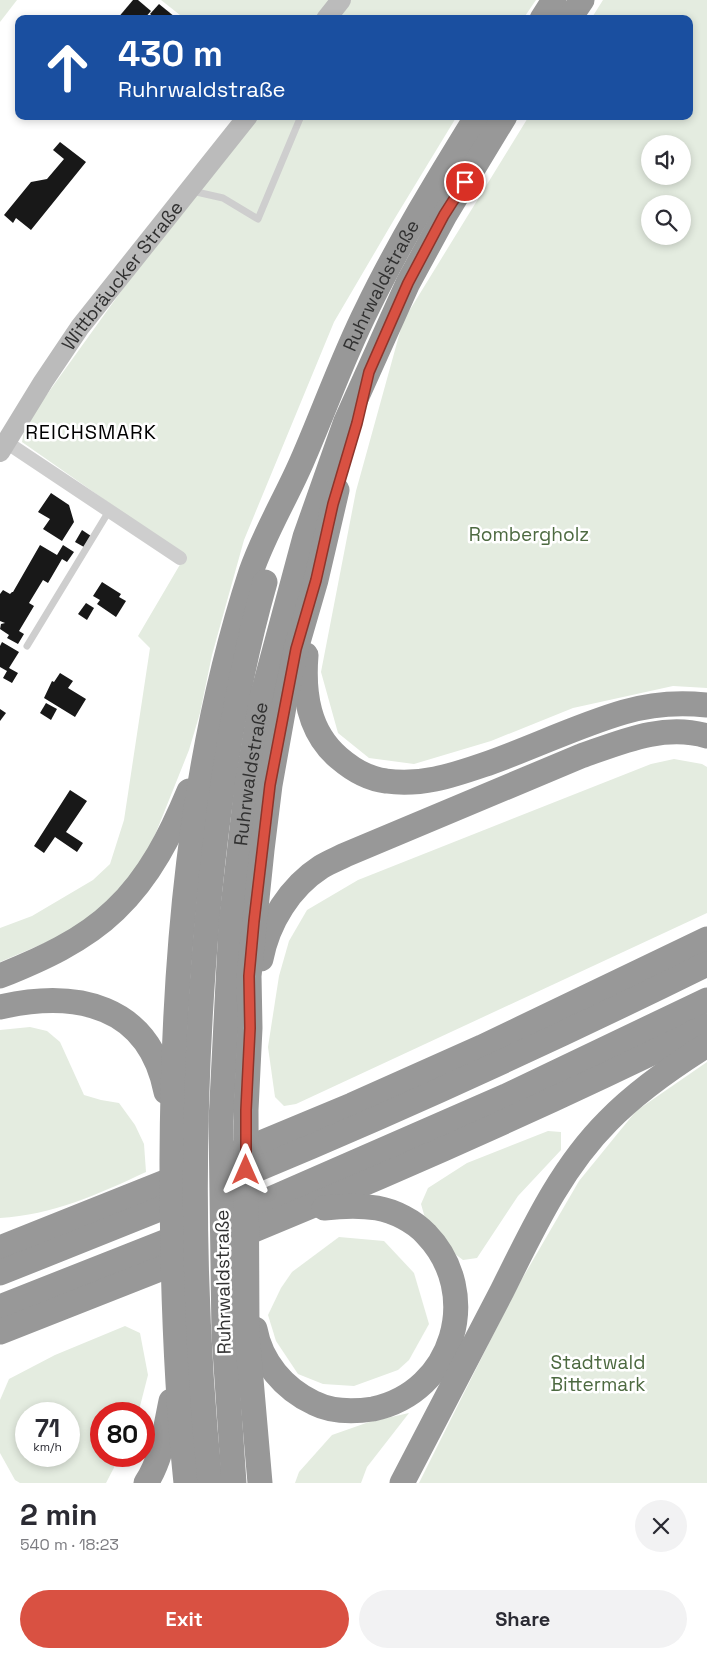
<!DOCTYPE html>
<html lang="en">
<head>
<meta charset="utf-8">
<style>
  :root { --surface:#fff; --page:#f2f2f3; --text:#2b2b33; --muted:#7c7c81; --accent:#d95142 }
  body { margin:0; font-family:"Space Grotesk",sans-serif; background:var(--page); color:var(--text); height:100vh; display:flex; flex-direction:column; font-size:19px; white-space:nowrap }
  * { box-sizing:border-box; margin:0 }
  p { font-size:16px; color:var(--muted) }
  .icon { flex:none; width:28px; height:28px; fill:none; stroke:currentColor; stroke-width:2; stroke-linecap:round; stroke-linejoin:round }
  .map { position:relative; height:1483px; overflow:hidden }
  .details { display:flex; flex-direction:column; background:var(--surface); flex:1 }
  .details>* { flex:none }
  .banner { position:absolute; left:15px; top:15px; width:678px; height:105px; border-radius:10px; box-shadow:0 2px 8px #0003; background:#1a4fa0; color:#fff; overflow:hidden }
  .fabs { position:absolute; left:641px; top:135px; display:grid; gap:10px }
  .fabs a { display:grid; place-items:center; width:50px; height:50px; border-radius:50%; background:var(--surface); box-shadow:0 2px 8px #0003; font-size:25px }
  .speed { position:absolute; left:15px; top:1402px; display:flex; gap:10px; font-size:25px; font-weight:700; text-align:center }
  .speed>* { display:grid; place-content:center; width:65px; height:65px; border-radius:50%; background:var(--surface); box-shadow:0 2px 8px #0003; line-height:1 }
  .speed small { font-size:12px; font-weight:400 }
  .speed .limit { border:8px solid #d22; background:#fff; color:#111 }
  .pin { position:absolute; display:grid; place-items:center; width:42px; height:42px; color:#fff; margin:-21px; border:2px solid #fff; border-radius:50%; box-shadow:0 1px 5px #0007 }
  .me { position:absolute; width:55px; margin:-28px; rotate:0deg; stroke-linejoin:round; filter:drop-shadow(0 0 4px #0008) }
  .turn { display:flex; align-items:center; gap:18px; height:105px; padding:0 20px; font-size:22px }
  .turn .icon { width:65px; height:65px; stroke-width:2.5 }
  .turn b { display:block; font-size:35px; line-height:42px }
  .round { display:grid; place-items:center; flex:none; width:52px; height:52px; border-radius:26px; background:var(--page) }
  .summary { display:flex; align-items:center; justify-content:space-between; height:85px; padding:0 20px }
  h1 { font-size:30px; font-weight:700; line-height:38px }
  .primary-button { display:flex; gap:10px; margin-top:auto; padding:10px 20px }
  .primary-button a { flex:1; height:58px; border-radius:30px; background:var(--accent); color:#fff; font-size:20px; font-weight:700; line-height:58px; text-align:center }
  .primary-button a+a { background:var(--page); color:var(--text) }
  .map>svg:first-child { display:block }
  .green { fill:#e4ece0; fill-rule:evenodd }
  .building { fill:#181818 }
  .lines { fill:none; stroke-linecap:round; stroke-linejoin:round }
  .lane { stroke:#cecece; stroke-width:7 }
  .street { stroke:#cecece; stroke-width:14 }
  .secondary { stroke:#bbb; stroke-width:20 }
  .highway { stroke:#989898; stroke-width:25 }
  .route-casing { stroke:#8d352b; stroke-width:12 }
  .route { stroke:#d95142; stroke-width:9 }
  .labels { text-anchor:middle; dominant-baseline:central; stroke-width:5; stroke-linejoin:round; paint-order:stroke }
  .street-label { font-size:19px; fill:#313131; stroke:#fff }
  .park-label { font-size:19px; fill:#4d6a41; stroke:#fff }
  .neighbourhood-label { font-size:20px; letter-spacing:1px; fill:#000; stroke:#fff }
</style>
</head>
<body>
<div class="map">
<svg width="707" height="1483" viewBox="0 0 707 1483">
  <rect width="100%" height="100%" fill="#fff"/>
  <!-- green -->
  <g class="green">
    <polygon points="0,0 17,0 0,22"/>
    <polygon points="161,0 341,0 326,19 185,19"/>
    <polygon points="351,0 536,0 523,19 335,19"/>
    <path d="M 603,0 L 707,0 L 707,688 L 673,686 L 573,708 L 491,741 L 414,764 L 369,758 L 338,733 L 321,672 L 356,491 L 403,321 L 529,116 L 689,116 L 689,19 L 591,19 ZM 650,144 L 682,144 L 682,176 L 650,176 ZM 650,204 L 682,204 L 682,236 L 650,236 Z"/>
    <polygon points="256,116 457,116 395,218 334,322 244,540 212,655 200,713 189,750 145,860 117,894 84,922 54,939 0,962 0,928 32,916 93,880 110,864 124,820 150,648 138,636 185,556 22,442 25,425 168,226"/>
    <polygon points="674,759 702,764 707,767 707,913 296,1104 284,1106 275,1097 268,1047 279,976 289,941 307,910 358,880 651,764"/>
    <path d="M 30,1027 L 47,1031 L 60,1042 L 84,1095 L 101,1100 L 119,1103 L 135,1125 L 144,1144 L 146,1172 C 99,1194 52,1215 0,1218 L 0,1030 Z"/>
    <polygon points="707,1062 707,1483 419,1483 515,1291 579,1181 636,1111"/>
    <polygon points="548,1131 561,1132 561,1150 518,1196 477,1258 463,1260 455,1254 427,1225 421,1204 428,1188 467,1163"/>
    <polygon points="339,1237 384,1241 414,1273 429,1324 409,1360 398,1370 354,1386 323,1384 298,1374 276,1341 268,1315 281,1288 292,1272"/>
    <path d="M 125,1326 L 140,1333 L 148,1375 L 138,1414 L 101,1414 L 101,1456 L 120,1456 L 106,1483 L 20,1483 L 15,1480 L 0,1453 L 0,1400 L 9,1379 L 55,1355 ZM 26,1414 L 69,1414 L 69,1456 L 26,1456 Z"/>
    <polygon points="409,1413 367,1467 361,1483 295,1483 299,1472 332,1435 369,1422"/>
  </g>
  <!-- building -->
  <g class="building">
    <polygon points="133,0 138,0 151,11 144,19 117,19"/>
    <polygon points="159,4 175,17 173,19 156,19 150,14"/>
    <polygon points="60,142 86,162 31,230 16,218 13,223 4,215 31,182 47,179 64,159 53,150"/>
    <polygon points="51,493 69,505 74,522 62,541 43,529 50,519 38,512"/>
    <polygon points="82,530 91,536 84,547 75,542"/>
    <polygon points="40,545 57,555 63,545 74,552 67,562 62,559 48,583 43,580 29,603 34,606 19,631 24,634 18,644 7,638 9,635 0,629 1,624 5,623 0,621 0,594 3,590 10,594 12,592 13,592"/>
    <polygon points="102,582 121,594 119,597 126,601 116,617 97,604 100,600 93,596"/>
    <polygon points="86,603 94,608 87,620 78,614"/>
    <polygon points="2,642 19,652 9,668 18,673 12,683 3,678 7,671 0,667 0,646"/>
    <polygon points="60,673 73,681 68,688 86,699 75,717 44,698 52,681 54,682"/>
    <polygon points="46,703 57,709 51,720 40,713"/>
    <polygon points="0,709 6,713 0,721"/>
    <polygon points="70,790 87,801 66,832 83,843 77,852 55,837 44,853 34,846"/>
  </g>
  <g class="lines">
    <!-- lane -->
    <g class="lane">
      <polyline points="192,191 223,198 258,219 301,116"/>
      <polyline points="27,646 109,511"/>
    </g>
    <!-- street -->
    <polyline class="street" points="6,442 180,558"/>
    <!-- secondary -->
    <g class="secondary">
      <polyline points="326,19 341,0"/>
      <path id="s1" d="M 0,452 L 43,382 L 80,327 L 248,116"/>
    </g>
    <!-- highway -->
    <g class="highway">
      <polyline points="542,19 554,0"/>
      <polyline points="569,19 582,0"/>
      <path d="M 306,655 C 303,693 308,732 339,758 C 353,770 368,779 386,781 C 420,786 451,776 483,765 C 530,749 576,726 624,712 C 651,704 679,702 707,705"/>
      <path d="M 261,959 C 268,922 290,887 321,867 C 329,862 337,859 345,855 L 581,756 C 621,742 664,723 707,736"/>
      <path d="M 0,976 C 40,960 83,941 115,910 C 150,877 171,834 189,791"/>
      <path d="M 0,1007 C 76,990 149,1004 166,1092"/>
      <polyline points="234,1154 352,1105 482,1047 707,939"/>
      <path d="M 234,1179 C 394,1113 551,1041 707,964"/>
      <polyline points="234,1215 506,1096 707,1000"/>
      <path d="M 232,1239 C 393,1173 551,1103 707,1026"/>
      <polyline points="0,1248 185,1174"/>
      <polyline points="0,1273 185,1199"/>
      <polyline points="0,1307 187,1233"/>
      <path d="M 255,1329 C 261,1362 284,1389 314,1403 C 332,1412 354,1412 373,1409 C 454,1392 483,1293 426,1234 C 414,1221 394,1211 377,1208 C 359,1205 341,1206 324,1208"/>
      <polyline points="0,1332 188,1258"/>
      <path d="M 146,1483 C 162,1459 165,1429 171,1401"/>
      <path id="s2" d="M 186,1483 C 175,1376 172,1268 172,1160 C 173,962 189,762 251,572 C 264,534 286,498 302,461 C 324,411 342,359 367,309 C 399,243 438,179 477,116"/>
      <path d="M 210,1483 C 193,1314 191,1143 203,973 C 212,842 229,709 265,582"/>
      <path id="s3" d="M 234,1483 L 224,1336 L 221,1121 L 231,924 L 247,785 L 262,697 L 305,537 L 346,421 L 408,283 L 445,215 L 505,116"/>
      <polyline points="260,1483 247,1333 246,1110 250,1028 249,976 262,850 270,785 285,701 296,649 316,580 337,490"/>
      <path d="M 402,1483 C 436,1419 469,1355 502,1291 C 532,1231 560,1169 608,1121 C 637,1091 672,1067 707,1045"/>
    </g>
  </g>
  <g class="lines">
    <defs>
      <polyline id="route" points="246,1170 246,1110 250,1028 249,976 254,921 270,785 296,649 316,580 333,504 357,423 369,372 408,283 444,215 465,182"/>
    </defs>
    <!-- route casing -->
    <use href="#route" class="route-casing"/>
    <!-- route -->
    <use href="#route" class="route"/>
  </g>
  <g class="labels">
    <!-- street labels -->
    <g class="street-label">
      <text stroke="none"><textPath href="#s1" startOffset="215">Wittbräucker Straße</textPath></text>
      <text stroke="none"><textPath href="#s2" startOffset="1234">Ruhrwaldstraße</textPath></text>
      <text stroke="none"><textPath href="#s3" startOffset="711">Ruhrwaldstraße</textPath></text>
      <text transform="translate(223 1282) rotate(-91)">Ruhrwaldstraße</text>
    </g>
    <!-- park labels -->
    <g class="park-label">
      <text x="529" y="534">Rombergholz</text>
      <text x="598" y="1362">Stadtwald<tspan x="598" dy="22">Bittermark</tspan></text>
    </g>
    <!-- neighbourhood labels -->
    <g class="neighbourhood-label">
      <text x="91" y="432">REICHSMARK</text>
    </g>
  </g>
</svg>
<div class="fabs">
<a><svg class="icon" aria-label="sound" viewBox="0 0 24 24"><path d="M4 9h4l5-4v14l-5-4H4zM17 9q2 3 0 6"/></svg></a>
<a><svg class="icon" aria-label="search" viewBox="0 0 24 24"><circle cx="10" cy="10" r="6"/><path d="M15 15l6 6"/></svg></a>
</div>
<div class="speed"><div>71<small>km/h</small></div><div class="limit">80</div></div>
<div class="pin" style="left:465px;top:182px;background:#d93025"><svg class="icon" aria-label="arrive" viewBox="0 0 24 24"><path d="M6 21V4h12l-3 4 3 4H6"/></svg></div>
<svg class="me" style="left:246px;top:1170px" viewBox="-20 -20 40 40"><path d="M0-17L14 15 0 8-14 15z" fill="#d95142" stroke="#fff" stroke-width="4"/></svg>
<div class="banner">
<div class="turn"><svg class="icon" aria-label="ahead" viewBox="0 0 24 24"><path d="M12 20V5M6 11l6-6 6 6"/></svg><div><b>430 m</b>Ruhrwaldstraße</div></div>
</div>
</div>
<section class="details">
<div class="summary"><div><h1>2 min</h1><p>540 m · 18:23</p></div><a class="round"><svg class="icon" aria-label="close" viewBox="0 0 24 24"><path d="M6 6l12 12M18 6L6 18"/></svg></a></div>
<div class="primary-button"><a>Exit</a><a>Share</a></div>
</section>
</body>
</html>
